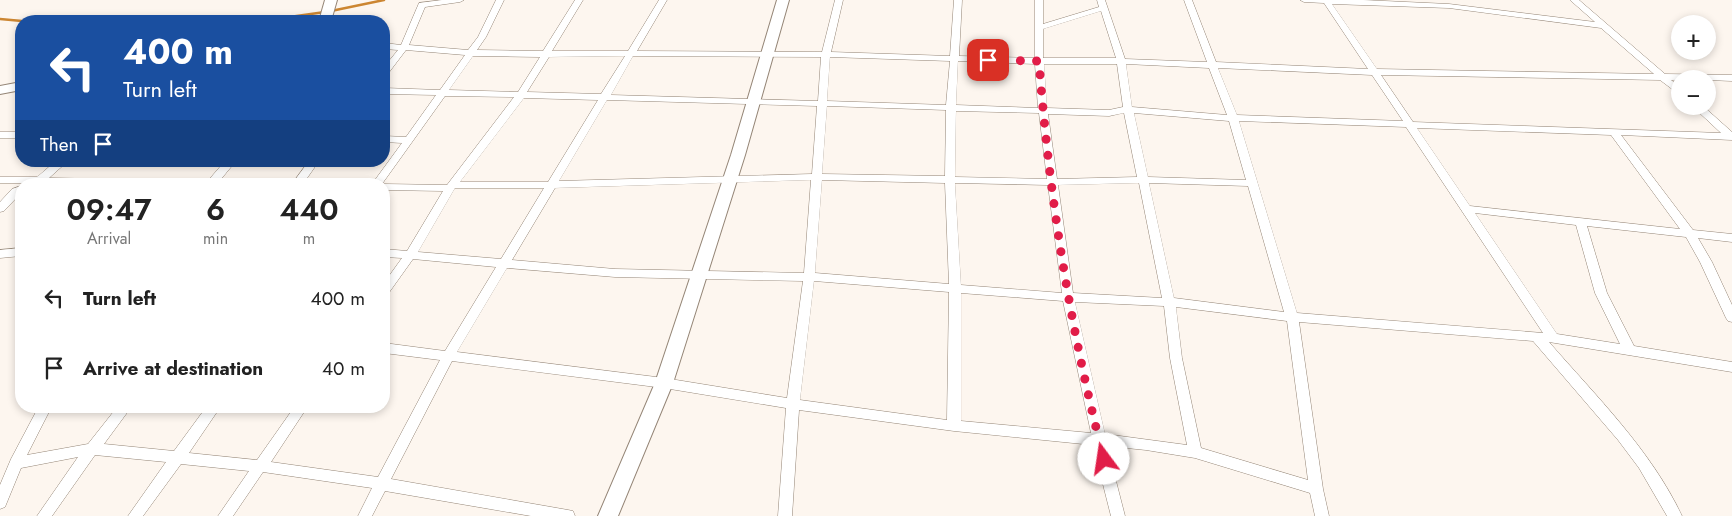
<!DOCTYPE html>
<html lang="en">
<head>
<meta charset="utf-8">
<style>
  :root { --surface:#fff; --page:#f2f2f2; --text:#222; --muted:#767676 }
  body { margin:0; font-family:Jost,sans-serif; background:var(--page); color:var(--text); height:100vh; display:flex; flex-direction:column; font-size:19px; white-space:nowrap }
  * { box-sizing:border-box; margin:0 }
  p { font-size:16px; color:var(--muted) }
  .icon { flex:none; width:28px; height:28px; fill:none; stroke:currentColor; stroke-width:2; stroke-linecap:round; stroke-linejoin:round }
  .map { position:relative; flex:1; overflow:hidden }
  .panel { position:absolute; left:15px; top:178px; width:375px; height:235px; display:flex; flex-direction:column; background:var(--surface); border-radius:20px; box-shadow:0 2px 8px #0003 }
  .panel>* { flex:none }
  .hud { position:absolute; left:15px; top:15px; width:375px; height:152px; border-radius:20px; box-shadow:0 2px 8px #0003; background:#1a4fa0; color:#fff; overflow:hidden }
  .controls { position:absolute; left:1671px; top:15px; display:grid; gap:10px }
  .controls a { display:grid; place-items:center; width:45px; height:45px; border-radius:50%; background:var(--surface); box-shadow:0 2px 8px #0003; font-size:25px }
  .pin { position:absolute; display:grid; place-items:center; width:42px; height:42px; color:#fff; margin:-21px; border-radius:10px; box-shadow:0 2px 8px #0006 }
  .me { position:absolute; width:55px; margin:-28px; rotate:346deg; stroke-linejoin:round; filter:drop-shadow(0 0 4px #0008) }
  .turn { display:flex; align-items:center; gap:18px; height:105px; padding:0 25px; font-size:22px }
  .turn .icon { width:65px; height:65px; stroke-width:2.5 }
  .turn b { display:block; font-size:35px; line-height:42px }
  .then { display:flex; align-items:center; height:48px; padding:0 25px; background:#0003; gap:10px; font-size:19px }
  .eta { display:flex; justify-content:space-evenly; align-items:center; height:85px; text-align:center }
  .eta b { font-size:30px; font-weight:600; line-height:35px }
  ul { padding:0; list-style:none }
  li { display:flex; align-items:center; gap:15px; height:70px; padding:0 25px }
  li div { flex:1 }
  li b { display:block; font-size:19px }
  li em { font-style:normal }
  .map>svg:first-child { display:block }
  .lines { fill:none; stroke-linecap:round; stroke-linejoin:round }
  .stream { stroke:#cc8632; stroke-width:2.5 }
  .street-casing { stroke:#948576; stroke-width:1 }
  .secondary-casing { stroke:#948576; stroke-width:2 }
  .street { fill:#fff; fill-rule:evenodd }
  .secondary { fill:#fff; fill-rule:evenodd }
  .route { stroke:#e11d48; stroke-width:9; stroke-dasharray:0 16.2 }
</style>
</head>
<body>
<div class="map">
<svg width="1732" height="516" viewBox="0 0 1732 516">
  <rect width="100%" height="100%" fill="#fdf6ef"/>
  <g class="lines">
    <!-- stream -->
    <g class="stream">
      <polyline points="331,11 384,0"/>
      <polyline points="0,19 22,21"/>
      <polyline points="261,21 325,12"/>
    </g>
    <defs>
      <g id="street">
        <path d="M 442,0 L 464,0 L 460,2 L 425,7 L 409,45 L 468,50 L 478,37 L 496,0 L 504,0 L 486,37 L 477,50 L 543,51 L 575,0 L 583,0 L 552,51 L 628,51 L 659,0 L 667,0 L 637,51 L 822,52 L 835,0 L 843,0 L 831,52 L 950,56 L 954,0 L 962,0 L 959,56 L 1035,58 L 1035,0 L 1043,0 L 1043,24 L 1099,7 L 1097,0 L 1105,0 L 1125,59 L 1207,62 L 1184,0 L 1192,0 L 1216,62 L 1368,69 L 1324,3 L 1304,2 L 1300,0 L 1363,0 L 1449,4 L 1595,22 L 1570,0 L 1579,0 L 1665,74 L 1732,75 L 1732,81 L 1708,80 L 1708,79 L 1671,80 L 1680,87 L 1680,95 L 1660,80 L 1381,75 L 1413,122 L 1721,133 L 1692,106 L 1703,106 L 1732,132 L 1732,140 L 1621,135 L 1693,230 L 1732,234 L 1732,242 L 1698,238 L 1712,262 L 1732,305 L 1732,322 L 1728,321 L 1726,318 L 1700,262 L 1686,237 L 1587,226 L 1607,293 L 1634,346 L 1732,362 L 1732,372 L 1549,342 C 1596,396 1651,450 1682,516 L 1667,516 L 1639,468 L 1618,440 L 1533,341 L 1299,322 L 1323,489 L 1329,516 L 1315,516 L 1310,493 L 1195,458 L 1146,450 L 1107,446 L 1125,516 L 1111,516 L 1093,445 L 954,431 L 799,410 L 792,516 L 778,516 L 786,408 L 664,388 L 452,361 L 391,479 L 568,510 L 573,511 L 575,516 L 531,516 L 385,491 L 372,516 L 358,516 L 372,488 L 263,472 L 233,516 L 218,516 L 249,471 L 181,464 L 143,516 L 128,516 L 166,462 L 95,455 L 52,516 L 37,516 L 78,457 L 21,468 L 5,507 L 0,509 L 0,485 L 11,459 L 39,406 L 52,406 L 27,455 L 88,444 L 118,406 L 132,406 L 104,444 L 174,451 L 207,406 L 221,406 L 189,453 L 257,460 L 295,406 L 308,406 L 271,462 L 378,477 L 440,360 L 384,353 L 384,343 L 445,351 L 496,267 L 413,259 L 388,294 L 384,295 L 384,283 L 402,258 L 384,257 L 384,249 L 407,251 L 443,191 L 384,190 L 384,184 L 447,185 L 514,97 L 445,96 L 382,184 L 372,184 L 402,143 L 384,142 L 384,136 L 406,137 L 436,95 L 384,94 L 384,88 L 440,90 L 465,55 L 406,50 L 387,75 L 384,76 L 384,67 L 398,50 L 384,49 L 384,43 L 401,45 L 419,3 ZM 1332,4 L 1449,8 L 1601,28 L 1654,74 L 1377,69 ZM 1101,11 L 1116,58 L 1043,58 L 1043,29 ZM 473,56 L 540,57 L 518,92 L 449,90 ZM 625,56 L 601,94 L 527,92 L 549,57 ZM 633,56 L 821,57 L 818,101 L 611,95 ZM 830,57 L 950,61 L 946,105 L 827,101 ZM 958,61 L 1035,64 L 1038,108 L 956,105 ZM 1044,64 L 1117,64 L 1123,107 L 1109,110 L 1047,108 ZM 1126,64 L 1209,68 L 1227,115 L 1132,107 ZM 1218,68 L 1372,75 L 1403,121 L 1237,115 ZM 524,98 L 598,100 L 548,182 L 460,182 ZM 607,100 L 817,106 L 812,174 L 559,181 ZM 827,106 L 946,110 L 945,176 L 822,174 ZM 956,111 L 1039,113 L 1047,179 L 955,177 ZM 1124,113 L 1137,177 L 1057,179 L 1048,114 L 1109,116 ZM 1134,113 L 1229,121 L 1246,180 L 1148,177 ZM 1239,121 L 1406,127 L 1543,333 L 1297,313 ZM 1417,128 L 1611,135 L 1680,229 L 1470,206 ZM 811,180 L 804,273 L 615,269 L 512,260 L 555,188 ZM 822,180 L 945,183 L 949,284 L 815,273 ZM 955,183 L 1048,185 L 1062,293 L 961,285 ZM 1139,183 L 1162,298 L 1073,293 L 1058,185 ZM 1149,183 L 1248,186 L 1284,312 L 1174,298 ZM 455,188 L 544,188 L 501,259 L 418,252 ZM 1475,213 L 1576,225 L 1595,293 L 1620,344 L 1557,334 ZM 507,268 L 615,277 L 803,281 L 787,398 L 664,378 L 457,352 ZM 814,281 L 949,292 L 947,420 L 800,400 ZM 961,293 L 1063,301 L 1091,433 L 961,421 ZM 1075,302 L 1164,306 L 1170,358 L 1187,445 L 1105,434 ZM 1176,307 L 1287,321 L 1308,480 L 1201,448 L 1182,358 Z"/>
        <rect x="0" y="132" width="21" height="6"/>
        <polygon points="56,161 68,161 49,178 202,181 206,183 225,161 236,161 217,184 0,183 0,177 37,177"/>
        <polygon points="309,161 319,161 303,184 292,184"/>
        <polygon points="21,186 21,193 4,211 0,212 0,202 12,189"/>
        <polygon points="21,248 21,256 0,258 0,250"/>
      </g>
      <g id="secondary">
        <polygon points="325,0 337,0 331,21 319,21"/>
        <polygon points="777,0 789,0 745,155 673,383 618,516 598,516 655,383 731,155"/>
        <polygon points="21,82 21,90 0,94 0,86"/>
      </g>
    </defs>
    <!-- street casing -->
    <use href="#street" class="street-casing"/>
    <!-- secondary casing -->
    <use href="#secondary" class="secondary-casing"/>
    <!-- street -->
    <use href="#street" class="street"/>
    <!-- secondary -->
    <use href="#secondary" class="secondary"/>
  </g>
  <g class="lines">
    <!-- route -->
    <path class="route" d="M 988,60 L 1039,61 C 1049,195 1070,329 1104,459"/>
  </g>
</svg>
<div class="controls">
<a>+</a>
<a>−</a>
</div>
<div class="pin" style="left:988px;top:60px;background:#d93025"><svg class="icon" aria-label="arrive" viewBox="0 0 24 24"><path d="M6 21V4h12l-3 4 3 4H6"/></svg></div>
<svg class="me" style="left:1104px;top:459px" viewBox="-20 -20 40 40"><circle r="19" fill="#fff"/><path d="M0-13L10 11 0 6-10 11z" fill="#e11d48"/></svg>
<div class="hud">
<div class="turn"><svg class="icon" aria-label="left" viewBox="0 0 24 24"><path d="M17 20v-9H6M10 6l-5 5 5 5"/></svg><div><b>400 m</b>Turn left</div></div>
<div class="then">Then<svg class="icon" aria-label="arrive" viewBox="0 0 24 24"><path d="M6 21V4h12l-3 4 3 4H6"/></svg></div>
</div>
<section class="panel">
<div class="eta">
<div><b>09:47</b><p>Arrival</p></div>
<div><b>6</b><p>min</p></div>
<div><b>440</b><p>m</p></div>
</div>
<ul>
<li><svg class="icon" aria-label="left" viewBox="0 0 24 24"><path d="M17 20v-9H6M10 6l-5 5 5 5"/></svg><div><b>Turn left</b></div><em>400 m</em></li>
<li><svg class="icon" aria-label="arrive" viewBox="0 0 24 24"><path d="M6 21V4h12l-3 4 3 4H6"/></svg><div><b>Arrive at destination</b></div><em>40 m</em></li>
</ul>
</section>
</div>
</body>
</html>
